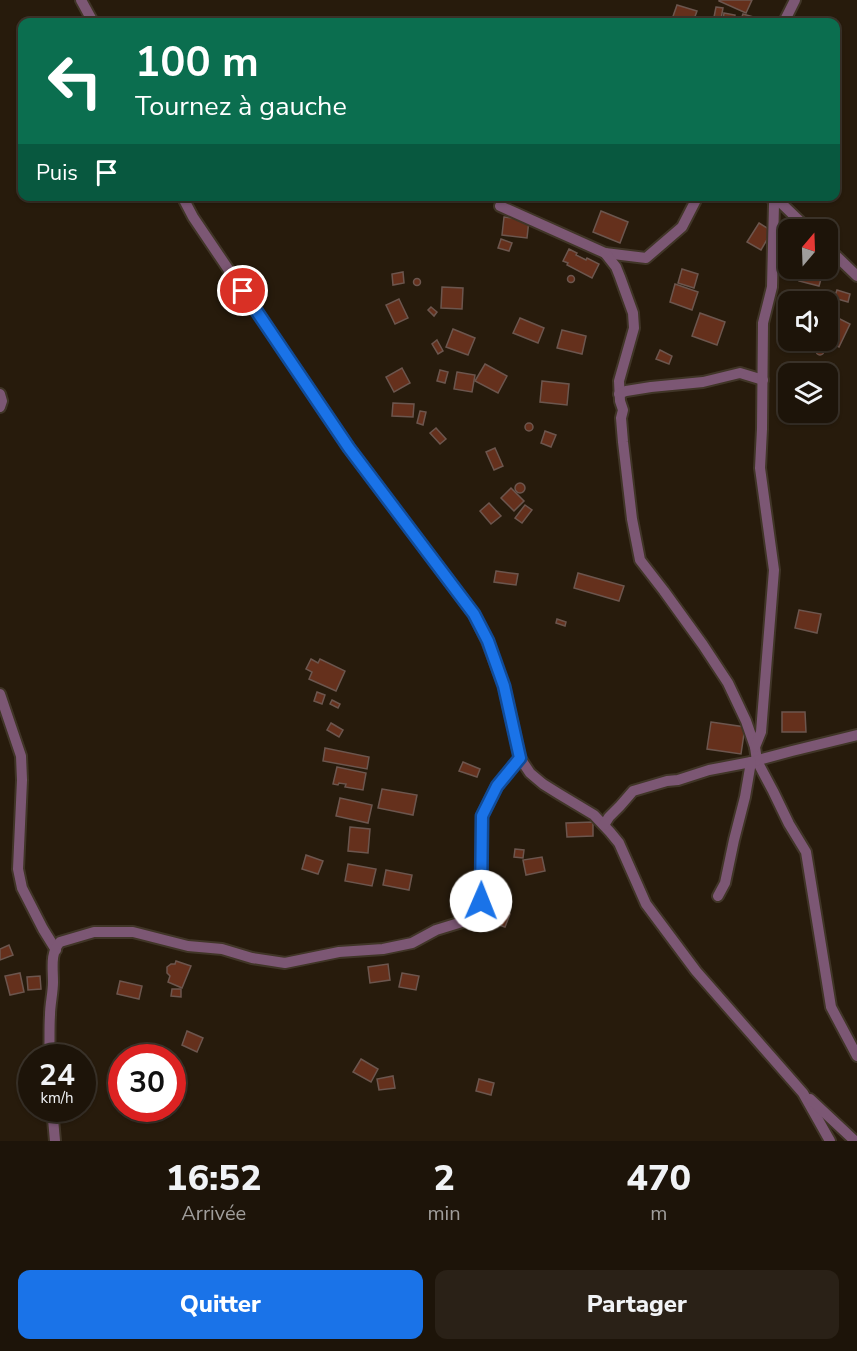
<!DOCTYPE html>
<html lang="fr">
<head>
<meta charset="utf-8">
<style>
  :root { --surface:#1d1409; --page:#2a2117; --text:#f1f3f6; --muted:#a09e9c; --line:#3b332a; --accent:#1a73e8 }
  body { margin:0; font-family:"Nunito Sans",sans-serif; background:var(--page); color:var(--text); height:100vh; display:flex; flex-direction:column; font-size:22px; white-space:nowrap }
  * { box-sizing:border-box; margin:0 }
  p { font-size:20px; color:var(--muted) }
  .icon { flex:none; width:33px; height:33px; fill:none; stroke:currentColor; stroke-width:2; stroke-linecap:round; stroke-linejoin:round }
  .map { position:relative; height:1141px; overflow:hidden }
  .drawer { display:flex; flex-direction:column; background:var(--surface); flex:1 }
  .drawer>* { flex:none }
  .guide { position:absolute; left:18px; top:18px; width:822px; height:183px; border-radius:12px; box-shadow:0 2px 4px #0004,0 0 0 2px var(--line); background:#0b6e4f; color:#fff; overflow:hidden }
  .needle { width:39px; rotate:19deg }
  .buttons { position:absolute; left:778px; top:219px; display:grid; gap:12px }
  .buttons a { display:grid; place-items:center; width:60px; height:60px; border-radius:12px; background:var(--surface); box-shadow:0 2px 4px #0004,0 0 0 2px var(--line); font-size:30px }
  .speed { position:absolute; left:18px; top:1044px; display:flex; gap:12px; font-size:30px; font-weight:700; text-align:center }
  .speed>* { display:grid; place-content:center; width:78px; height:78px; border-radius:50%; background:var(--surface); box-shadow:0 2px 4px #0004,0 0 0 2px var(--line); line-height:1 }
  .speed small { font-size:15px; font-weight:400 }
  .speed .limit { border:9px solid #d22; background:#fff; color:#111 }
  .pin { position:absolute; display:grid; place-items:center; width:51px; height:51px; color:#fff; margin:-26px; border:3px solid #fff; border-radius:50%; box-shadow:0 2px 6px #0007 }
  .me { position:absolute; width:66px; margin:-33px; rotate:1deg; stroke-linejoin:round; filter:drop-shadow(0 0 4px #0008) }
  .turn { display:flex; align-items:center; gap:21px; height:126px; padding:0 18px; font-size:27px }
  .turn .icon { width:78px; height:78px; stroke-width:2.5 }
  .turn b { display:block; font-size:42px; line-height:51px }
  .then { display:flex; align-items:center; height:57px; padding:0 18px; background:#0003; gap:12px; font-size:22px }
  .eta { display:flex; justify-content:space-evenly; align-items:center; height:102px; text-align:center }
  .eta b { font-size:36px; font-weight:800; line-height:42px }
  .primary-button { display:flex; gap:12px; margin-top:auto; padding:12px 18px }
  .primary-button a { flex:1; height:69px; border-radius:12px; background:var(--accent); color:#fff; font-size:24px; font-weight:800; line-height:69px; text-align:center }
  .primary-button a+a { background:var(--page); color:var(--text) }
  .map>svg:first-child { display:block }
  .building { fill:#65301c; stroke:#6c564e; stroke-width:1.5 }
  .lines { fill:none; stroke-linecap:round; stroke-linejoin:round }
  .minor-casing { stroke:#403527; stroke-width:14 }
  .minor { stroke:#7c5774; stroke-width:10 }
  .route-casing { stroke:#114b97; stroke-width:15 }
  .route { stroke:#1a73e8; stroke-width:10 }
</style>
</head>
<body>
<div class="map">
<svg width="857" height="1141" viewBox="0 0 857 1141">
  <rect width="100%" height="100%" fill="#271b0c"/>
  <!-- building -->
  <g class="building">
    <polygon points="719,0 752,0 746,13 719,1"/>
    <polygon points="677,5 697,11 693,22 671,22"/>
    <polygon points="716,7 723,8 721,19 714,17"/>
    <polygon points="724,13 735,15 734,21 723,20"/>
    <polygon points="743,14 764,20 764,22 740,22"/>
    <polygon points="601,211 628,222 620,243 593,232"/>
    <polygon points="504,217 529,220 527,238 502,235"/>
    <polygon points="759,223 772,231 761,250 747,242"/>
    <polygon points="501,239 512,243 509,251 498,248"/>
    <polygon points="569,249 577,253 576,255 586,260 587,258 599,264 592,278 567,265 568,263 563,261"/>
    <polygon points="802,268 823,272 819,286 799,281"/>
    <polygon points="682,269 698,274 694,288 678,283"/>
    <polygon points="403,272 404,283 393,285 392,274"/>
    <circle cx="571" cy="279" r="3.5"/>
    <circle cx="417" cy="282" r="3.5"/>
    <polygon points="675,284 698,292 692,310 670,302"/>
    <polygon points="442,287 463,288 462,309 441,308"/>
    <polygon points="837,290 850,294 848,302 834,298"/>
    <polygon points="399,299 408,318 395,324 386,305"/>
    <polygon points="431,307 437,312 434,316 428,310"/>
    <polygon points="700,313 725,322 717,345 692,336"/>
    <polygon points="832,315 850,324 839,347 825,340 828,340 828,320 830,320"/>
    <polygon points="520,318 544,328 538,343 513,333"/>
    <polygon points="453,329 475,338 468,355 446,347"/>
    <polygon points="562,330 586,336 582,354 557,348"/>
    <polygon points="437,340 443,351 438,354 432,344"/>
    <circle cx="820" cy="351" r="4"/>
    <polygon points="660,350 672,356 669,364 656,359"/>
    <polygon points="485,364 507,376 498,393 475,381"/>
    <polygon points="801,366 808,368 806,374 798,374"/>
    <polygon points="402,368 410,383 394,392 386,377"/>
    <polygon points="440,370 448,372 445,383 437,381"/>
    <polygon points="457,372 475,375 472,392 454,389"/>
    <polygon points="542,381 569,384 567,405 540,402"/>
    <polygon points="393,403 414,404 413,417 392,416"/>
    <polygon points="420,411 426,412 423,425 417,423"/>
    <circle cx="529" cy="427" r="4"/>
    <polygon points="436,428 446,439 440,444 430,433"/>
    <polygon points="545,431 556,435 551,447 541,443"/>
    <polygon points="495,448 503,466 494,470 486,452"/>
    <circle cx="520" cy="488" r="5"/>
    <polygon points="511,488 524,501 514,511 501,498"/>
    <polygon points="489,503 501,516 491,524 480,511"/>
    <polygon points="525,505 532,510 522,523 515,518"/>
    <polygon points="496,571 518,574 516,585 494,582"/>
    <polygon points="578,573 624,586 619,601 574,588"/>
    <polygon points="799,610 821,614 817,633 795,628"/>
    <polygon points="557,619 566,622 565,626 556,623"/>
    <polygon points="311,659 318,663 320,659 345,671 336,691 309,679 312,672 306,669"/>
    <polygon points="317,692 325,695 322,704 314,701"/>
    <polygon points="332,700 340,704 338,708 330,704"/>
    <polygon points="782,712 805,712 806,732 782,732"/>
    <polygon points="711,722 745,727 741,754 707,749"/>
    <polygon points="331,723 343,730 339,737 327,730"/>
    <polygon points="325,748 369,757 367,769 323,761"/>
    <polygon points="463,762 480,769 477,777 459,771"/>
    <polygon points="337,767 366,773 363,790 345,787 346,784 339,783 338,785 333,784"/>
    <polygon points="382,789 417,795 413,815 378,808"/>
    <polygon points="340,798 372,805 368,823 336,816"/>
    <polygon points="593,822 593,836 567,837 566,823"/>
    <polygon points="350,827 370,829 368,853 348,851"/>
    <polygon points="515,849 524,850 523,858 514,857"/>
    <polygon points="306,855 323,861 318,874 302,869"/>
    <polygon points="542,857 545,871 526,875 523,860"/>
    <polygon points="348,864 376,869 372,886 345,881"/>
    <polygon points="386,870 412,875 409,890 383,885"/>
    <polygon points="492,908 510,914 505,927 487,921"/>
    <polygon points="9,945 13,955 0,960 0,949"/>
    <polygon points="176,961 191,966 182,988 168,982 170,976 167,973 167,967 171,964 175,964"/>
    <polygon points="388,964 390,980 370,983 368,967"/>
    <polygon points="20,973 24,992 10,995 5,976"/>
    <polygon points="402,973 419,976 416,990 399,987"/>
    <polygon points="40,976 41,989 28,990 27,977"/>
    <polygon points="120,981 142,986 139,999 117,994"/>
    <polygon points="172,989 181,989 181,997 171,996"/>
    <polygon points="187,1031 203,1038 197,1052 182,1045"/>
    <polygon points="361,1059 378,1069 371,1082 353,1072"/>
    <polygon points="122,1075 122,1088 118,1091 112,1085"/>
    <polygon points="393,1076 395,1088 379,1090 377,1079"/>
    <polygon points="479,1079 494,1083 491,1095 476,1091"/>
  </g>
  <g class="lines">
    <defs>
      <g id="minor">
        <polyline points="81,0 93,22"/>
        <polyline points="784,22 795,0"/>
        <polyline points="182,196 193,217 349,448 474,614 487,641 504,686 520,758 530,773 543,784 559,794 594,815 610,832 619,843 646,904 696,971 803,1093 830,1141"/>
        <polyline points="769,197 780,202 809,230"/>
        <polyline points="500,206 605,253 646,258 682,227 698,196"/>
        <polyline points="828,248 857,276"/>
        <polyline points="605,253 616,267 620,277 633,313 634,328 619,381 620,401 623,410 621,418 623,442 632,519 640,560 664,591 703,645 728,683 746,721 755,747 757,761 773,791 789,824 806,852 831,1007 857,1056"/>
        <polyline points="0,394 2,401 0,407"/>
        <polyline points="619,394 626,391 651,387 703,382 740,373 763,380"/>
        <polyline points="0,694 21,756 22,780 18,869 22,888 43,929 56,950"/>
        <polyline points="755,747 761,732 774,570 760,468 762,429 763,323 772,287 774,204 774,199 776,196"/>
        <polyline points="604,825 609,817 620,806 633,791 667,781 678,780 709,770 751,762 792,751 857,735"/>
        <polyline points="718,896 725,883 734,840 745,797 751,762"/>
        <path d="M 49,1058 C 50,1043 49,1029 50,1015 C 50,1004 53,993 53,982 C 53,968 50,953 60,942 L 94,932 L 133,932 L 188,946 L 222,949 L 252,958 L 285,963 L 339,952 L 383,949 L 412,943 L 436,930 L 462,922 L 474,913 L 481,901 L 482,816 L 497,786 L 520,758"/>
        <polyline points="810,1099 855,1141"/>
        <polyline points="52,1108 55,1141"/>
      </g>
    </defs>
    <!-- minor casing -->
    <use href="#minor" class="minor-casing"/>
    <!-- minor -->
    <use href="#minor" class="minor"/>
  </g>
  <g class="lines">
    <defs>
      <polyline id="route" points="243,291 349,448 474,614 488,641 504,686 520,758 497,786 482,816 481,901"/>
    </defs>
    <!-- route casing -->
    <use href="#route" class="route-casing"/>
    <!-- route -->
    <use href="#route" class="route"/>
  </g>
</svg>
<div class="buttons">
<a><svg class="needle" viewBox="-14 -14 28 28"><path d="M0-13l5 13h-10z" fill="#e53935"/><path d="M0 13l5-13h-10z" fill="#a09e9c"/></svg></a>
<a><svg class="icon" aria-label="sound" viewBox="0 0 24 24"><path d="M4 9h4l5-4v14l-5-4H4zM17 9q2 3 0 6"/></svg></a>
<a><svg class="icon" aria-label="layers" viewBox="0 0 24 24"><path d="M12 4l9 5-9 5-9-5zM3 14l9 5 9-5"/></svg></a>
</div>
<div class="speed"><div>24<small>km/h</small></div><div class="limit">30</div></div>
<div class="pin" style="left:243px;top:291px;background:#d93025"><svg class="icon" aria-label="arrive" viewBox="0 0 24 24"><path d="M6 21V4h12l-3 4 3 4H6"/></svg></div>
<svg class="me" style="left:481px;top:901px" viewBox="-20 -20 40 40"><circle r="19" fill="#fff"/><path d="M0-13L10 11 0 6-10 11z" fill="#1a73e8"/></svg>
<div class="guide">
<div class="turn"><svg class="icon" aria-label="left" viewBox="0 0 24 24"><path d="M17 20v-9H6M10 6l-5 5 5 5"/></svg><div><b>100 m</b>Tournez à gauche</div></div>
<div class="then">Puis<svg class="icon" aria-label="arrive" viewBox="0 0 24 24"><path d="M6 21V4h12l-3 4 3 4H6"/></svg></div>
</div>
</div>
<section class="drawer">
<div class="eta">
<div><b>16:52</b><p>Arrivée</p></div>
<div><b>2</b><p>min</p></div>
<div><b>470</b><p>m</p></div>
</div>
<div class="primary-button"><a>Quitter</a><a>Partager</a></div>
</section>
</body>
</html>
